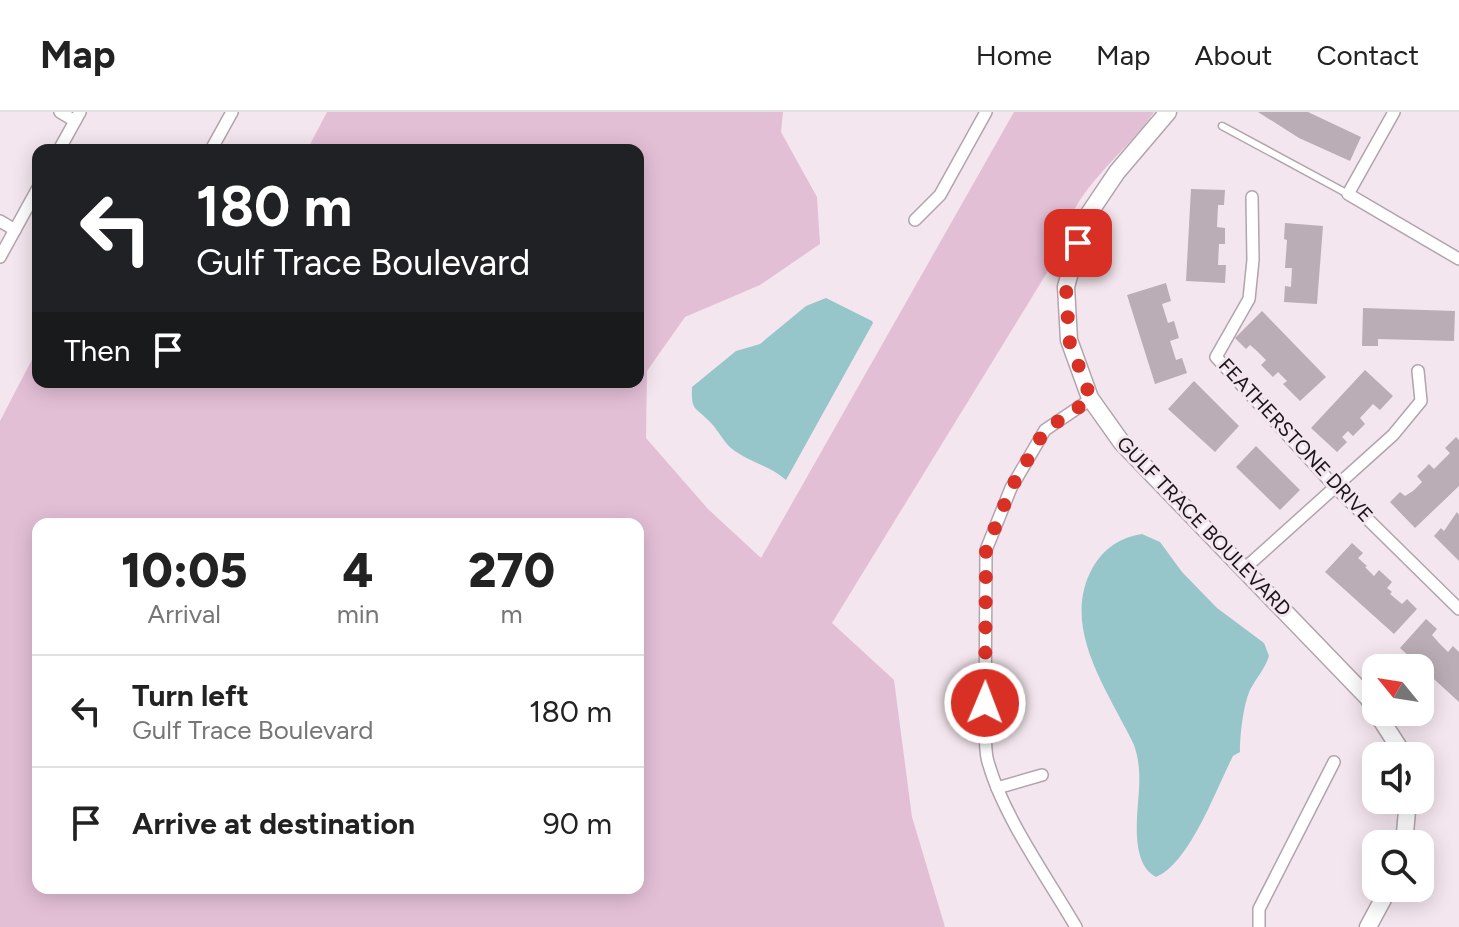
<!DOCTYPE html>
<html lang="en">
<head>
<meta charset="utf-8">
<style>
  :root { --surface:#fff; --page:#f2f2f2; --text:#222; --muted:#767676; --line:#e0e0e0 }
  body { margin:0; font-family:Figtree,sans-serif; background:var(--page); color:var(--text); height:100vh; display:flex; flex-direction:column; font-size:30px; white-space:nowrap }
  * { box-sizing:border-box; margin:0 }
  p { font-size:26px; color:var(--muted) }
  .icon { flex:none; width:44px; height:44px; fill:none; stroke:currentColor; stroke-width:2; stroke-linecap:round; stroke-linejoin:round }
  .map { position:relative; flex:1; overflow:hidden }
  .drawer { position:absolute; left:32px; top:406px; width:612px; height:376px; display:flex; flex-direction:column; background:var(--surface); border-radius:16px; box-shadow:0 4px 20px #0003 }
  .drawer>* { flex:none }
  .guide { position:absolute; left:32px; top:32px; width:612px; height:244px; border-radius:16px; box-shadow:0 4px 20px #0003; background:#202124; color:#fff; overflow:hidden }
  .needle { width:52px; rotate:300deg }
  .buttons { position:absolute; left:1362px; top:542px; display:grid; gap:16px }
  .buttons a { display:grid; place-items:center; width:72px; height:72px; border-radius:16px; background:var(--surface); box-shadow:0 4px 20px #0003; font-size:40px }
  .pin { position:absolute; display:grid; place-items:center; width:68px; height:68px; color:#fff; margin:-34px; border-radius:16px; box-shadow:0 4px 12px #0006 }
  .me { position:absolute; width:88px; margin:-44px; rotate:1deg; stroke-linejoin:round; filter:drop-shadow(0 0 6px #0008) }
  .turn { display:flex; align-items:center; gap:28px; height:168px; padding:0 32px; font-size:36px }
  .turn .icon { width:104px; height:104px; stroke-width:2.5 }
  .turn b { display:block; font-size:56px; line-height:68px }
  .then { display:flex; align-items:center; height:76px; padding:0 32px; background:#0003; gap:16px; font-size:30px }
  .eta { display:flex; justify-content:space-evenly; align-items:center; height:136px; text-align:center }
  .eta b { font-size:48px; font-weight:800; line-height:56px }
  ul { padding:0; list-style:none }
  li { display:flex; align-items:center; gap:24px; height:112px; padding:0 32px; border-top:2px solid var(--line) }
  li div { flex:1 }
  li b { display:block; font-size:30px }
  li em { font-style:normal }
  header { display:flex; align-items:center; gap:48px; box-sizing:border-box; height:112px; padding:0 40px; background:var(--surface); border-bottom:2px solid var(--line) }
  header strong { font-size:38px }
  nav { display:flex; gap:44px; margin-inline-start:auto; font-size:28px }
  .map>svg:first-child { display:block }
  .green { fill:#e3bfd6; fill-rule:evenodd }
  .water { fill:#96c6c9 }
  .building { fill:#bbadb5 }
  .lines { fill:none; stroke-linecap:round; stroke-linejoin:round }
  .lane-casing { stroke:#b1a4ac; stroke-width:9 }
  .street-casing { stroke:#b1a4ac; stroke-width:14 }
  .secondary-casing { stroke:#b1a4ac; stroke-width:19 }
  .lane { stroke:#fff; stroke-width:6 }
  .street { stroke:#fff; stroke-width:11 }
  .secondary { stroke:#fff; stroke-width:16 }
  .route { stroke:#d93025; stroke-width:14; stroke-dasharray:0 25.2 }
  .labels { text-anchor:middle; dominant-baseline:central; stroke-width:6; stroke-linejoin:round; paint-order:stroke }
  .street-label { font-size:20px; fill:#181417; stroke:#f4e6ee }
</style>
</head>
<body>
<header>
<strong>Map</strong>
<nav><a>Home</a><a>Map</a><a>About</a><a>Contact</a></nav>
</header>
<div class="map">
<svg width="1459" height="815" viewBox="0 0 1459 815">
  <rect width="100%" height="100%" fill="#f4e6ee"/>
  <!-- green -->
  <path class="green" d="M 327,0 L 783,0 L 781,20 L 817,85 L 820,132 L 760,173 L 685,205 L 647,259 L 646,326 L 708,397 L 761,446 L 1014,0 L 1154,0 C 1128,40 1065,83 1064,133 L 832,511 L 894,568 L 912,705 L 945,815 L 0,815 L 0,309 L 38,236 L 38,270 L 638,270 L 638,38 L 307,38 ZM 38,412 L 638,412 L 638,776 L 38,776 Z"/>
  <!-- water -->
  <g class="water">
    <path d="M 826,186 L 872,209 L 873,211 L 786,368 C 769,353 748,350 731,336 C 723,329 718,318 711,311 C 695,294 691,300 692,275 L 736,239 L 760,232 L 806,194 Z"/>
    <path d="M 1142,422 L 1160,430 L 1182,460 L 1217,496 L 1264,531 L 1269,544 C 1265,557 1256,566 1250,578 C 1243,594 1240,623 1240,640 L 1233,644 C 1216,677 1190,751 1156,765 C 1129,751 1138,700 1139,677 C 1140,661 1139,647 1134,633 C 1109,580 1059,515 1093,455 C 1104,436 1121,425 1142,422 Z"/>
  </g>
  <!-- building -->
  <g class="building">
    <polygon points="1258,0 1308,0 1361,25 1350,49 1299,26"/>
    <polygon points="1191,77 1225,78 1224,93 1218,93 1217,115 1225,116 1225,132 1219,132 1218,153 1226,153 1225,171 1186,169"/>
    <polygon points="1285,111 1323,114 1317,192 1284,190 1285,174 1291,175 1292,156 1285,156 1287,128 1284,127"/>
    <polygon points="1166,171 1171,189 1162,192 1168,211 1174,209 1179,226 1170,229 1176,248 1182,246 1187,261 1155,272 1127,183"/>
    <polygon points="1363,196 1455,199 1454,229 1378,227 1378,234 1362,234"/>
    <polygon points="1262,199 1326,265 1300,289 1283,272 1287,269 1278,260 1273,265 1261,253 1266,248 1257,239 1250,233 1246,237 1235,226"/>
    <polygon points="1365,258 1393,284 1380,298 1373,292 1360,306 1365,312 1353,324 1348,319 1342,325 1347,330 1337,340 1311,316"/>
    <polygon points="1194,269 1239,314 1215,340 1168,297"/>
    <polygon points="1456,325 1459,328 1459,374 1415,416 1390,390 1400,380 1405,384 1413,379 1422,370 1417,364 1429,352 1434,357 1450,341 1445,336"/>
    <polygon points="1256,334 1300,378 1280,398 1236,355"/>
    <polygon points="1457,400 1459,403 1459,449 1434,424 1441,416 1444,419"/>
    <polygon points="1352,431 1363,441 1358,446 1367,454 1365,455 1374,464 1379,458 1392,470 1387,476 1392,480 1390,482 1402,492 1407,487 1417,497 1394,522 1325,460"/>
    <polygon points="1426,507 1437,517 1432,523 1439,531 1448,540 1453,534 1459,540 1459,590 1400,536"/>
  </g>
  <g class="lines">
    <defs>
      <polyline id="lane" points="1222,14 1348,82"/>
      <g id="street">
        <polyline points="60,0 75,9"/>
        <polyline points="1394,0 1348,82 1459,147"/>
        <polyline points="59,38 80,0"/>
        <polyline points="211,38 232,0"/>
        <polyline points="1252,85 1253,148 1249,187 1216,245 1335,375 1459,497"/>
        <polyline points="915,108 940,83 986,0"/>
        <polyline points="0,109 15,118"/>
        <polyline points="0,145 38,76"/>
        <polyline points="1244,457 1393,323 1421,289 1418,259"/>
        <polyline points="997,676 1042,663"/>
        <path d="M 1076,815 C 1048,767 1004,705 989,653 C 985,643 986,632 985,622 L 986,438 L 1011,376 L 1045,318 L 1091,287"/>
        <polyline points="1259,815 1259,797 1334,650"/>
      </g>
      <g id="secondary">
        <polyline points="1168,0 1117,60 1084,109 1066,175 1069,228 1090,286 1122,331 1368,586 1376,599"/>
        <polyline points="1376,600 1400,637 1401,644"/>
        <polyline points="1404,732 1408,688"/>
        <polyline points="1368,815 1389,776"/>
      </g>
    </defs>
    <!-- lane casing -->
    <use href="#lane" class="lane-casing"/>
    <!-- street casing -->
    <use href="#street" class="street-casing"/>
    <!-- secondary casing -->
    <use href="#secondary" class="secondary-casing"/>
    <!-- lane -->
    <use href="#lane" class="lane"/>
    <!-- street -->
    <use href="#street" class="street"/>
    <!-- secondary -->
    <use href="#secondary" class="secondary"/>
  </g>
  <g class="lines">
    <!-- route -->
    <polyline class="route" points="985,591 986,438 1011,376 1045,318 1091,287 1069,228 1066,175 1078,131"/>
  </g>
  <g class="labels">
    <!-- street labels -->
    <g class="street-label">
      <text transform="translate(1296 328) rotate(47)">FEATHERSTONE DRIVE</text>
      <text transform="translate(1204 414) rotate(46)">GULF TRACE BOULEVARD</text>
    </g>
  </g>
</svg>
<div class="buttons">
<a><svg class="needle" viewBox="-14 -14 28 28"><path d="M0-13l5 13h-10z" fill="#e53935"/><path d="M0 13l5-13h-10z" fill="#767676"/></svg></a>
<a><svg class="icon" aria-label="sound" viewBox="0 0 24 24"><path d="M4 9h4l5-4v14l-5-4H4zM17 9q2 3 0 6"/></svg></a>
<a><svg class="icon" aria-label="search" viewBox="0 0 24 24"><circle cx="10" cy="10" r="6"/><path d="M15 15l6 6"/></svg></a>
</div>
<div class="pin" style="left:1078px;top:131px;background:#d93025"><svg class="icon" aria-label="arrive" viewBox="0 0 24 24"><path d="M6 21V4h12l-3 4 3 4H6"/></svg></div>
<svg class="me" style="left:985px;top:591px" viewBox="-20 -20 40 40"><circle r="17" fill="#d93025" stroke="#fff" stroke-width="3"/><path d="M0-11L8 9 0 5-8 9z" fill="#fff"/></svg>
<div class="guide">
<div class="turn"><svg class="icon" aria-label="left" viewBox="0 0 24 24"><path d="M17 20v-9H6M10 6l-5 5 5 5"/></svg><div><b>180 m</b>Gulf Trace Boulevard</div></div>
<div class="then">Then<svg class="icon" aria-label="arrive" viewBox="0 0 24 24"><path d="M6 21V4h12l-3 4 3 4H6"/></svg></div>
</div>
<section class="drawer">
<div class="eta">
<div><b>10:05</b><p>Arrival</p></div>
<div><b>4</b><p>min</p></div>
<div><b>270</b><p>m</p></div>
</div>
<ul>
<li><svg class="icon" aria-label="left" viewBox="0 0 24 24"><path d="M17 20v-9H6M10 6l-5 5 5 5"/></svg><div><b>Turn left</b><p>Gulf Trace Boulevard</p></div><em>180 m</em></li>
<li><svg class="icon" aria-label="arrive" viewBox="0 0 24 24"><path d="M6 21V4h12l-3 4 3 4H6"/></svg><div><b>Arrive at destination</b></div><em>90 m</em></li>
</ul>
</section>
</div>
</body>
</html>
